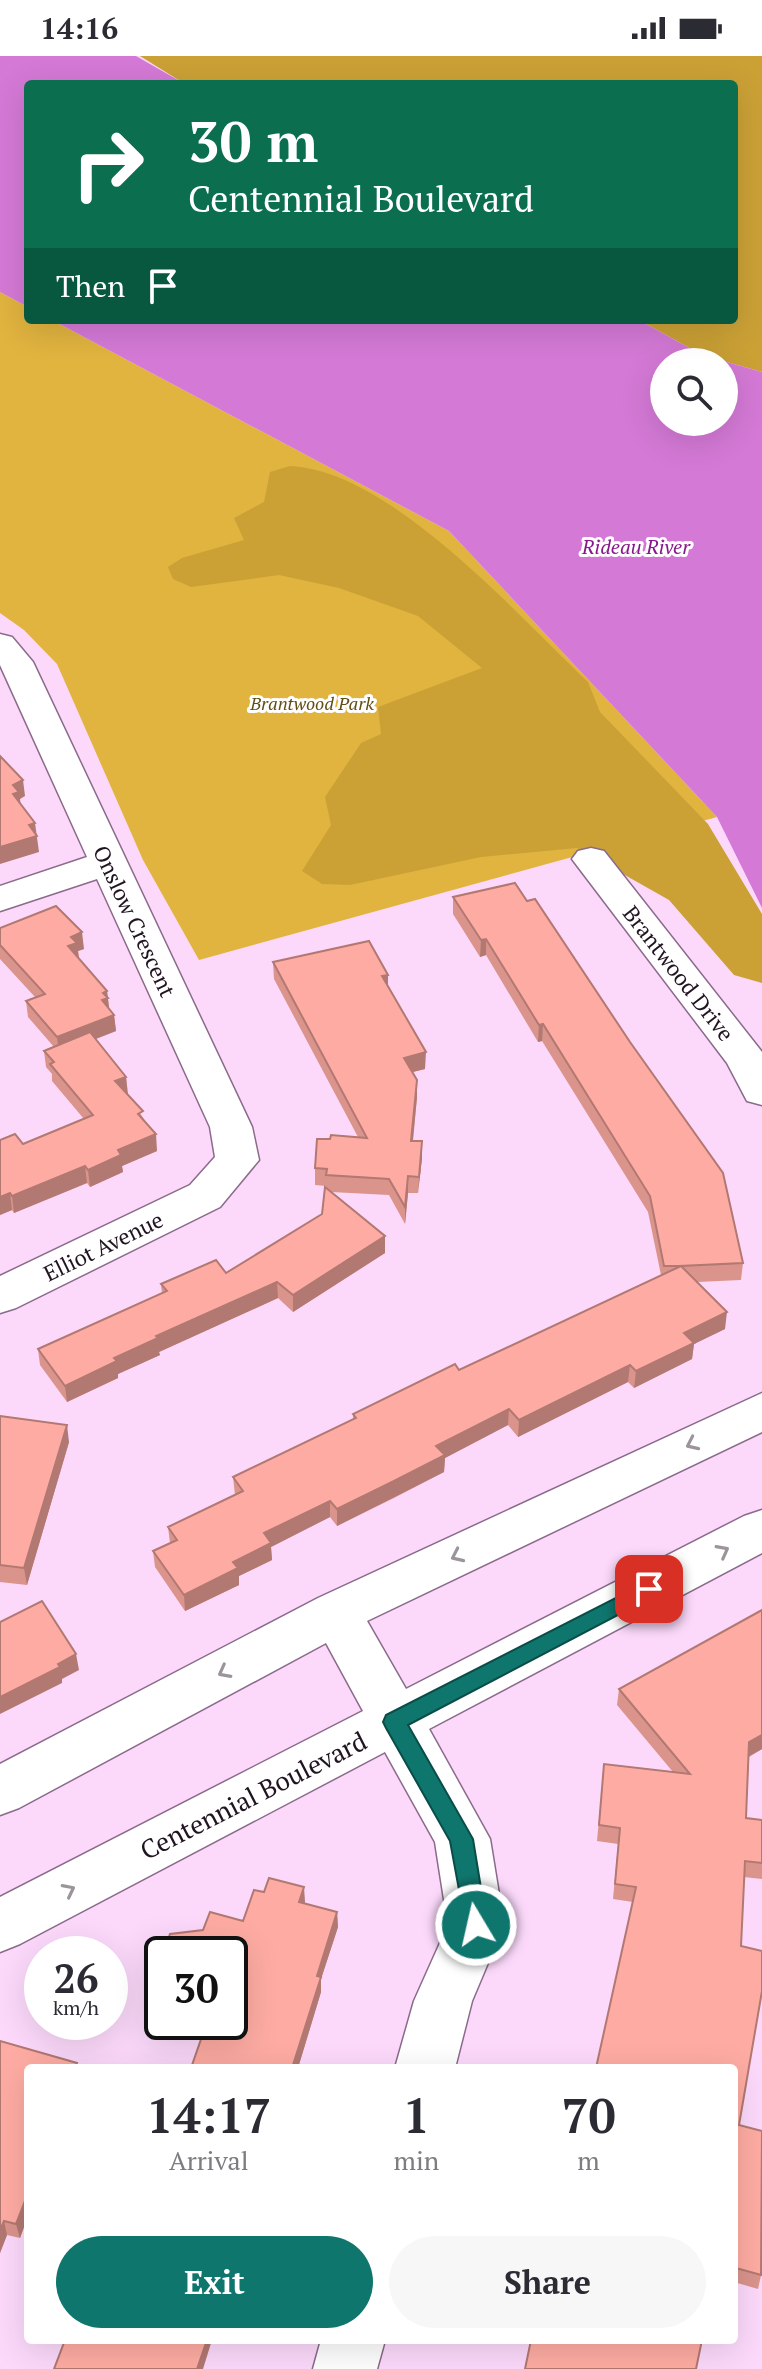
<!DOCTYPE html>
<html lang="en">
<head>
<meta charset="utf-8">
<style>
  :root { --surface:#fff; --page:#f7f7f7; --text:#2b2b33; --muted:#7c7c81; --accent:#0f766e }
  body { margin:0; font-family:"PT Serif",serif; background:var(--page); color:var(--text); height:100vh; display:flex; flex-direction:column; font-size:30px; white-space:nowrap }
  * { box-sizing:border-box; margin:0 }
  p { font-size:26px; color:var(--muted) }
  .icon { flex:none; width:44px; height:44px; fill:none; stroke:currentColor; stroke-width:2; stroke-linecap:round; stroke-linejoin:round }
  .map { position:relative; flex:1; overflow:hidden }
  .side { position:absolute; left:24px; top:2008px; width:714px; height:280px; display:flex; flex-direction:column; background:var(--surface); border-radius:8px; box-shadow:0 8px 32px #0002 }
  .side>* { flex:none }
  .top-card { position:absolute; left:24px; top:24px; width:714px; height:244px; border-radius:8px; box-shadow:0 8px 32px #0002; background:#0b6e4f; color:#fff; overflow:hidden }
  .buttons { position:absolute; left:650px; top:292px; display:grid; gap:16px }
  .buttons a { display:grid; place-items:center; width:88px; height:88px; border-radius:50%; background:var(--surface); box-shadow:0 8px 32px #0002; font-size:40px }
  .speed { position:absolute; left:24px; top:1880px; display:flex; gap:16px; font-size:40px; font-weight:700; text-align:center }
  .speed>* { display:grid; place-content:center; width:104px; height:104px; border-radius:50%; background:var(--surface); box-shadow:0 8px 32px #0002; line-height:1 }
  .speed small { font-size:20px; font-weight:400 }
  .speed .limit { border:4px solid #111; border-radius:12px; background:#fff; color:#111 }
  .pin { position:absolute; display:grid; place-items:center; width:68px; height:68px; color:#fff; margin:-34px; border-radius:16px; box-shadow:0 4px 12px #0006 }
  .me { position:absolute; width:88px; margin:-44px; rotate:351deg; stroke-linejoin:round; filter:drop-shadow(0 0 6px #0008) }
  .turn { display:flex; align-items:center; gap:28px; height:168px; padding:0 32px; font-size:36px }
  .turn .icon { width:104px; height:104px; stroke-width:2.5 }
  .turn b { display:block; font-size:56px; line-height:68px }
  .then { display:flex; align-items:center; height:76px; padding:0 32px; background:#0003; gap:16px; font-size:30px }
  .eta { display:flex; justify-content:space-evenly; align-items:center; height:136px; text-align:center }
  .eta b { font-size:48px; font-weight:700; line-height:56px }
  .primary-button { display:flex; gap:16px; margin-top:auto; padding:16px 32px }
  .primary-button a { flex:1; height:92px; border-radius:48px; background:var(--accent); color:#fff; font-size:32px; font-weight:700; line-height:92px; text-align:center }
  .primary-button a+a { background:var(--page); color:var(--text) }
  .status { display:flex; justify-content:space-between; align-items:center; height:56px; padding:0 40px; background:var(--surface); direction:ltr }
  .status svg { height:22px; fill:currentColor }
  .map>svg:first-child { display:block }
  .green { fill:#e1b33f }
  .forest { fill:#cba136 }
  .water { fill:#d479d6; fill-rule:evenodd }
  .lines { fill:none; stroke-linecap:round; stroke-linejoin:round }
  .minor-casing { stroke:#8a6b8a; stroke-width:3 }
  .minor { fill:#fff; fill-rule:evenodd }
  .wall { fill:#da948c }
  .shaded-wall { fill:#b27872 }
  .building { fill:#feaca3; stroke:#b27872; stroke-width:2 }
  .oneway { stroke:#9b959b }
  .route { fill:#0f766e; stroke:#0a4d48; stroke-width:2 }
  .labels { text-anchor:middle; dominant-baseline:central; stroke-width:6; stroke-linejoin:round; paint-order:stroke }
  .far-park-label { font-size:18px; font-style:italic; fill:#634d16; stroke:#fff }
  .far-water-label { font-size:20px; font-style:italic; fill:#88178d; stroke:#fff }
  .street-label { font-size:22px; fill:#211421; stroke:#fff }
  .near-street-label { font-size:26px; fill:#211421; stroke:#fff }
</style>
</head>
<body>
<div class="status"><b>14:16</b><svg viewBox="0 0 49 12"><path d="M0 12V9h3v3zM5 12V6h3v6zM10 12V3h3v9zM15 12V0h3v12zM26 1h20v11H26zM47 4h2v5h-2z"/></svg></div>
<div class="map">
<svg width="762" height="2313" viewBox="0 0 762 2313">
  <rect width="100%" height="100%" fill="#fcd9fb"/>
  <!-- green -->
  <polygon class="green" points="0,236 28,251 28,264 52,264 449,475 717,761 199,904 143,804 57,608 24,574 0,557"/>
  <!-- forest -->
  <g class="forest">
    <polygon points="140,0 762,0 762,316 702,299 639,264 734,264 734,28 185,28"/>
    <path d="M 290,410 C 390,414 517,559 588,626 L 600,656 L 708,768 L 762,858 L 762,927 L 734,919 L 669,844 L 577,792 L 481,801 L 350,829 L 322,828 L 302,815 L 331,769 L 325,741 L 361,687 L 381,678 L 378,651 L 482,612 L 418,560 L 339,532 L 279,519 L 191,531 L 173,523 L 168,511 L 182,502 L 244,484 L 234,462 L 264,446 L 270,416 Z"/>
  </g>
  <!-- water -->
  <g class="water">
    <polygon points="0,0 136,0 185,28 28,28 28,251 0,236"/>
    <path d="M 52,264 L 639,264 L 702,299 L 762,316 L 762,852 L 717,761 L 449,475 ZM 664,306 L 724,306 L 724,366 L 664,366 Z"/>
  </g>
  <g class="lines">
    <defs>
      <g id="minor">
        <polygon points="0,578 12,581 33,606 252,1071 259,1104 220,1151 16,1252 0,1257 0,1220 190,1129 215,1101 210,1071 97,823 0,855 0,830 87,801 0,609"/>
        <polygon points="591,792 604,795 762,996 762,1049 747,1045 727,1007 572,803 578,795"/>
        <polygon points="762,1337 762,1376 367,1565 406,1633 744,1460 762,1454 762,1497 429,1673 490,1783 504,1869 472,1945 455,2012 395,2012 414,1945 448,1869 435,1786 385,1696 20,1888 0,1896 0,1841 363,1655 326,1587 19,1752 0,1759 0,1708 318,1542"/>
        <polygon points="321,2284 385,2284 377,2313 313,2313"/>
      </g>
    </defs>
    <!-- minor casing -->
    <use href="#minor" class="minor-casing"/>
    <!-- minor -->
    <use href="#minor" class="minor"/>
  </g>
  <!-- wall -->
  <g class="wall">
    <polygon points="453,841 743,1207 741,1224 697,1226 725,1273 694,1288 692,1303 634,1332 628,1326 518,1381 508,1369 445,1402 444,1416 394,1442 337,1470 330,1461 271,1491 272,1504 239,1520 239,1529 185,1555 155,1511 153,1495 170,1487 168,1471 235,1439 233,1421 353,1363 353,1358 459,1314 661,1219 648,1156 542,985 538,986 486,899 480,901 453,858"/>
    <polygon points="0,872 84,893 78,895 79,903 107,935 109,953 114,959 116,975 96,983 126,1021 127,1038 144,1063 157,1095 122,1110 123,1116 90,1131 87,1127 14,1157 12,1154 0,1159 23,1088 84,1063 52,1025 52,1018 46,1011 44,995 54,991 28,961 26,945 35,941 0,903"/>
    <polygon points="273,906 388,919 388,931 425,1013 413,1016 417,1041 413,1085 422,1102 418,1137 408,1137 405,1168 389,1139 331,1136 385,1197 293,1256 278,1242 159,1296 160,1299 118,1318 118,1322 67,1346 40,1309 38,1293 162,1238 161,1228 226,1217 322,1158 326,1130 315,1129 315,1112 330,1083 358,1081 274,923"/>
    <polygon points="0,1360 69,1386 27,1529 0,1526"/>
    <polygon points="619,1633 762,1693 749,1701 746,1762 762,1764 762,1823 744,1821 741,1890 739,2069 762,2215 758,2233 734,2226 734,2012 633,1846 613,1843 618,1788 597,1785 604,1708 673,1716 617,1649"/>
    <polygon points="304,1831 304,1847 337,1856 338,1871 321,1923 321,1936 298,2012 191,2012 205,1972 181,1966 230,1966 203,1874 243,1865 264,1836"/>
    <polygon points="162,1900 162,1961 149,1957 147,1942"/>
    <polygon points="0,1985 28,2012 28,2160 20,2182 7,2179 0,2197"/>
  </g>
  <!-- shaded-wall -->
  <g class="shaded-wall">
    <polygon points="23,724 25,740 20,743 21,752 15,754 13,729"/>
    <polygon points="35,767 39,796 0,808 0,791 29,769"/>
    <polygon points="82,876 84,893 78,895 79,903 68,890 71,881"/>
    <polygon points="486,883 486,899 480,901 481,884"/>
    <polygon points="388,919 388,936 382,920"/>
    <polygon points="107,935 110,959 102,944 103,937"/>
    <polygon points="114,959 116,975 59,997 57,981"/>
    <polygon points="543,968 542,985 538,986 539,969"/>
    <polygon points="426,996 425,1013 404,1018 404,1002"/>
    <polygon points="126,1021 128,1038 117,1042 115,1025"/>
    <polygon points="417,1024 417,1041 411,1102 411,1085"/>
    <polygon points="156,1078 157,1095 122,1110 123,1116 90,1131 88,1114 118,1094"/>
    <polygon points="422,1085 422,1102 418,1137 419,1121"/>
    <polygon points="85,1110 87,1127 14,1157 12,1140"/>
    <polygon points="408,1120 408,1137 405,1168 405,1151"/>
    <polygon points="10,1137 12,1154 0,1159 0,1141"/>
    <polygon points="385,1180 385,1197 293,1256 293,1239"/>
    <polygon points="277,1226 278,1242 159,1296 160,1299 118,1318 118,1322 67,1346 65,1330 156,1280"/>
    <polygon points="727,1256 725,1273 694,1288 692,1303 634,1332 636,1315 684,1277"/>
    <polygon points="630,1309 628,1326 518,1381 519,1364"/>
    <polygon points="509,1353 508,1369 445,1402 444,1416 337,1470 337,1453 436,1390"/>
    <polygon points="67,1369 69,1386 27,1529 24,1512"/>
    <polygon points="330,1445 330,1461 271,1491 272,1504 239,1520 239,1529 185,1555 184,1539 233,1506 264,1477"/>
    <polygon points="76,1598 79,1614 62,1623 62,1627 0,1658 0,1641"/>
    <polygon points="762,1679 762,1693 746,1702 749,1686"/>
    <polygon points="304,1831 305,1846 299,1861 299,1846"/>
    <polygon points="337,1856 338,1871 321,1923 321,1936 298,2012 292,2012 317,1920"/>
    <polygon points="28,2137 28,2160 20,2182 16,2168"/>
    <polygon points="4,2165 7,2179 0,2197 0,2174"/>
    <polygon points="207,2284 212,2284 203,2313 197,2313"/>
  </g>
  <!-- building -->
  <g class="building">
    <polygon points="0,700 23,724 13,729 19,736 13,738 35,767 29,769 37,780 0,791"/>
    <polygon points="515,827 527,845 535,843 630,986 723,1117 743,1207 681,1210 727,1256 684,1277 694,1287 636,1315 630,1309 519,1364 509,1353 436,1390 445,1399 394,1425 337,1453 330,1445 264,1477 271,1487 233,1506 238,1512 184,1539 153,1495 177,1484 168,1471 243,1435 233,1421 356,1362 353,1358 455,1308 459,1314 681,1210 664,1210 650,1140 543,968 539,969 486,883 481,884 453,841"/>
    <polygon points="56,850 82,876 71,881 77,887 68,890 107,935 103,937 108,942 102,944 114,959 57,981 26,945 45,938 0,889 0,872"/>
    <polygon points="369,885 388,919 382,920 426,996 404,1002 417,1024 411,1085 422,1085 419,1121 408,1120 405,1151 389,1123 326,1119 327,1113 315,1112 317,1083 330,1083 331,1079 367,1082 273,906"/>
    <polygon points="90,976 126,1021 115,1025 143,1055 138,1058 156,1078 118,1094 121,1099 88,1114 85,1110 12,1140 10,1137 0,1141 0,1084 15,1078 23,1088 93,1059 50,1008 54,1006 44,995"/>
    <polygon points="325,1131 385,1180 293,1239 277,1226 156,1280 158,1282 114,1302 117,1305 65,1330 38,1293 167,1235 161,1228 216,1204 226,1217 322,1158"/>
    <polygon points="0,1360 67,1369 24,1512 0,1509"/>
    <polygon points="42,1545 76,1598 58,1608 60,1611 0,1641 0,1566"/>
    <polygon points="762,1554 762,1679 749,1686 746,1762 762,1764 762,1807 745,1805 741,1890 762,1895 762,1935 739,2069 762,2075 761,2219 736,2212 735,2218 734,2217 734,2012 596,2012 636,1831 615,1828 620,1772 599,1769 604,1708 690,1718 619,1633"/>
    <polygon points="269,1822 304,1831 299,1846 337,1856 317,1920 321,1921 292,2012 191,2012 207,1966 230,1966 230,1898 163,1898 170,1878 203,1874 210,1856 243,1865 254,1834 264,1836"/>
    <polygon points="162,1900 162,1946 147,1942"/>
    <polygon points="0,1985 77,2007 75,2012 28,2012 28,2137 16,2168 4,2165 0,2174"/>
    <polygon points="65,2284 207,2284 197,2313 54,2313"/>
    <polygon points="531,2284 702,2284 696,2313 525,2313"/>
  </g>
  <!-- one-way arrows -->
  <defs><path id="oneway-chevron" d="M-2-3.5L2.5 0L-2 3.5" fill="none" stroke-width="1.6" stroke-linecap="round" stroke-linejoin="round" transform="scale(2)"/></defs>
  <g class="oneway">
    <use href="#oneway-chevron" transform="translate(692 1388) rotate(155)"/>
    <use href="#oneway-chevron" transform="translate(723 1495) rotate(-28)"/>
    <use href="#oneway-chevron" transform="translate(457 1500) rotate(155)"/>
    <use href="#oneway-chevron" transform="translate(224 1616) rotate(152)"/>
    <use href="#oneway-chevron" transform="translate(69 1834) rotate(-27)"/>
  </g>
  <!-- route -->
  <polygon class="route" points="649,1525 656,1527 659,1533 656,1539 408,1669 473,1783 487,1869 484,1877 476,1880 467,1877 450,1785 386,1672 383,1666 386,1659"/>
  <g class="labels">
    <!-- far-park labels -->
    <g class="far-park-label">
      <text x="312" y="647">Brantwood Park</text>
    </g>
    <!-- far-water labels -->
    <g class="far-water-label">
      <text x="636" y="490">Rideau River</text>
    </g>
    <!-- street labels -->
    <g class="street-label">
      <text transform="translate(135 865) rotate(65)">Onslow Crescent</text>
      <text transform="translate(679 917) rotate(52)">Brantwood Drive</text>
      <text transform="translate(103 1190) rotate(-26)">Elliot Avenue</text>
    </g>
    <!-- near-street labels -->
    <g class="near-street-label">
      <text transform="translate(253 1739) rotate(-27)">Centennial Boulevard</text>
    </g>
  </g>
</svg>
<div class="buttons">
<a><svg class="icon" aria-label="search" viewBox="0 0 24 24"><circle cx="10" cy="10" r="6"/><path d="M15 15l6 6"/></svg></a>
</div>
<div class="speed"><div>26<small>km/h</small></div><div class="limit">30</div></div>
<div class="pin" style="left:649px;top:1533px;background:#d93025"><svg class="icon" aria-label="arrive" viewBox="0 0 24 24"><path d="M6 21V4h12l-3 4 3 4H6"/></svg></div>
<svg class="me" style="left:476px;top:1869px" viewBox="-20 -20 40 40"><circle r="17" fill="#0f766e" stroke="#fff" stroke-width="3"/><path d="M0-11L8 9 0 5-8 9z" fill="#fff"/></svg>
<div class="top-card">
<div class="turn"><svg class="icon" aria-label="right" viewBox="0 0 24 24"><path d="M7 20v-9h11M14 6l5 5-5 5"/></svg><div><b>30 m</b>Centennial Boulevard</div></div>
<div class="then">Then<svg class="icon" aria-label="arrive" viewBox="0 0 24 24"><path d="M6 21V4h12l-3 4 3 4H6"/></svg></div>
</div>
<section class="side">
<div class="eta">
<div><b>14:17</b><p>Arrival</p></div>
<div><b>1</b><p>min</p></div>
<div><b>70</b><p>m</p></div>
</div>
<div class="primary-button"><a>Exit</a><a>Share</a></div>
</section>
</div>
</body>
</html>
